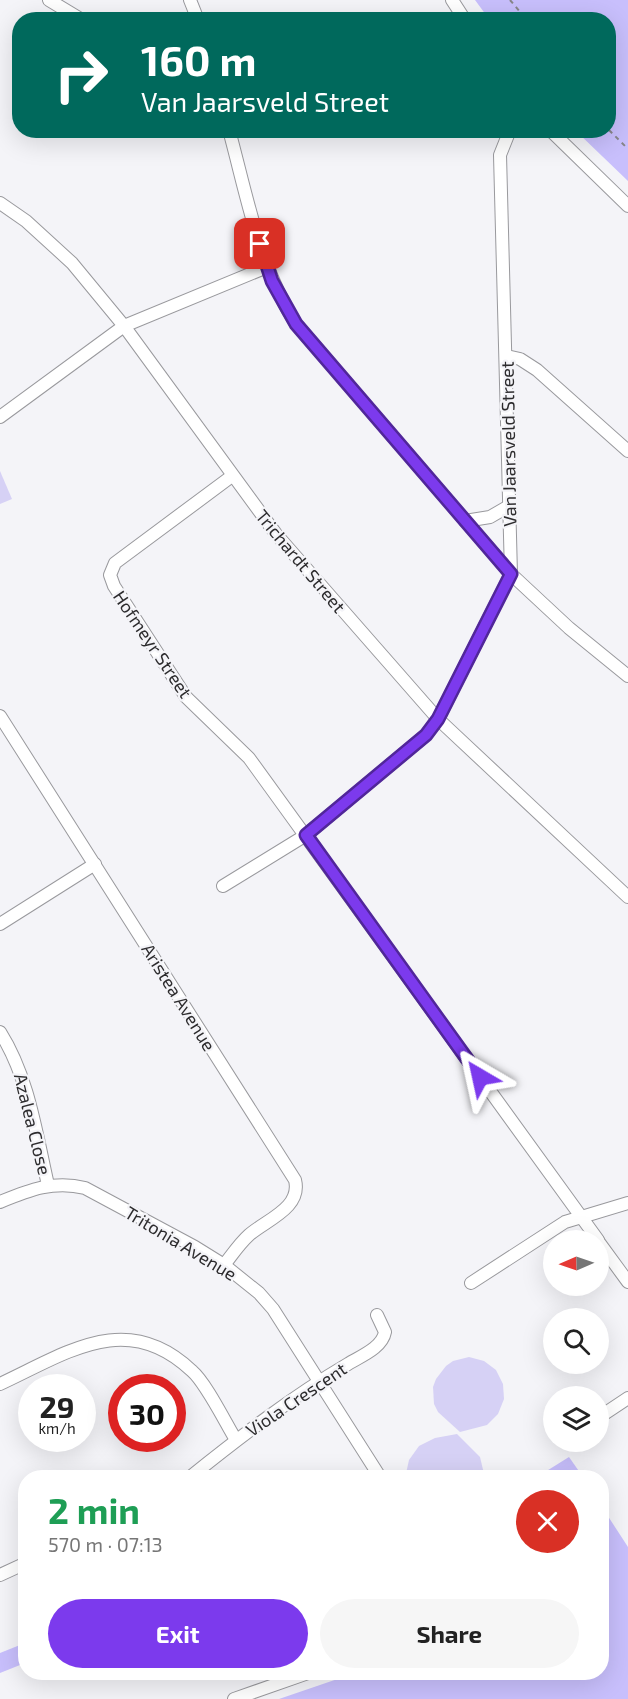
<!DOCTYPE html>
<html lang="en">
<head>
<meta charset="utf-8">
<style>
  :root { --surface:#fff; --page:#f6f6f6; --text:#222; --muted:#767676; --accent:#7c3aed }
  body { margin:0; font-family:"Exo 2",sans-serif; background:var(--page); color:var(--text); height:100vh; display:flex; flex-direction:column; font-size:22px; white-space:nowrap }
  * { box-sizing:border-box; margin:0 }
  p { font-size:20px; color:var(--muted) }
  .icon { flex:none; width:33px; height:33px; fill:none; stroke:currentColor; stroke-width:2; stroke-linecap:round; stroke-linejoin:round }
  .map { position:relative; flex:1; overflow:hidden }
  .side { position:absolute; left:18px; top:1470px; width:591px; height:210px; display:flex; flex-direction:column; background:var(--surface); border-radius:24px; box-shadow:0 6px 24px #0002 }
  .side>* { flex:none }
  .guide { position:absolute; left:12px; top:12px; width:604px; height:126px; border-radius:24px; box-shadow:0 6px 24px #0002; background:#00695c; color:#fff; overflow:hidden }
  .needle { width:39px; rotate:268deg }
  .tools { position:absolute; left:543px; top:1230px; display:grid; gap:12px }
  .tools a { display:grid; place-items:center; width:66px; height:66px; border-radius:50%; background:var(--surface); box-shadow:0 6px 24px #0002; font-size:30px }
  .speed { position:absolute; left:18px; top:1374px; display:flex; gap:12px; font-size:30px; font-weight:700; text-align:center }
  .speed>* { display:grid; place-content:center; width:78px; height:78px; border-radius:50%; background:var(--surface); box-shadow:0 6px 24px #0002; line-height:1 }
  .speed small { font-size:15px; font-weight:400 }
  .speed .limit { border:9px solid #d22; background:#fff; color:#111 }
  .pin { position:absolute; display:grid; place-items:center; width:51px; height:51px; color:#fff; margin:-26px; border-radius:12px; box-shadow:0 3px 9px #0006 }
  .me { position:absolute; width:66px; margin:-33px; rotate:324deg; stroke-linejoin:round; filter:drop-shadow(0 0 4px #0008) }
  .turn { display:flex; align-items:center; gap:21px; height:126px; padding:0 30px; font-size:27px }
  .turn .icon { width:78px; height:78px; stroke-width:2.5 }
  .turn b { display:block; font-size:42px; line-height:51px }
  .round { display:grid; place-items:center; flex:none; width:63px; height:63px; border-radius:32px; background:var(--page) }
  .overview { display:flex; align-items:center; justify-content:space-between; height:102px; padding:0 30px }
  h1 { font-size:36px; font-weight:700; line-height:45px; color:#1e9e55 }
  .action { display:flex; gap:12px; margin-top:auto; padding:12px 30px }
  .action a { flex:1; height:69px; border-radius:36px; background:var(--accent); color:#fff; font-size:24px; font-weight:700; line-height:69px; text-align:center }
  .action a+a { background:var(--page); color:var(--text) }
  .map>svg:first-child { display:block }
  .green { fill:#c8bffc }
  .building { fill:#d6d1f5 }
  .lines { fill:none; stroke-linecap:round; stroke-linejoin:round }
  .minor-casing { stroke:#99999d; stroke-width:14 }
  .path { stroke:#878689; stroke-width:2; stroke-dasharray:4.5 4.5; stroke-linecap:butt }
  .minor { stroke:#fff; stroke-width:12 }
  .route-casing { stroke:#51269a; stroke-width:15 }
  .route { stroke:#7c3aed; stroke-width:10 }
  .labels { text-anchor:middle; dominant-baseline:central; stroke-width:4.5; stroke-linejoin:round; paint-order:stroke }
  .street-label { font-size:18px; fill:#2d2c2e; stroke:#f4f4f8 }
</style>
</head>
<body>
<div class="map">
<svg width="628" height="1699" viewBox="0 0 628 1699">
  <rect width="100%" height="100%" fill="#f4f4f8"/>
  <!-- green -->
  <g class="green">
    <polygon points="475,0 628,0 628,181 576,131 609,130 609,20 489,19"/>
    <polygon points="569,1457 583,1477 537,1477"/>
    <polygon points="602,1507 628,1547 628,1699 279,1699 355,1673 602,1672"/>
    <polygon points="25,1643 25,1663 0,1673 0,1653"/>
  </g>
  <!-- building -->
  <g class="building">
    <polygon points="0,471 12,499 0,504"/>
    <polygon points="469,1357 484,1361 496,1370 503,1384 504,1399 498,1414 487,1425 460,1432 438,1412 434,1404 433,1387 436,1379 446,1366 453,1361"/>
    <polygon points="457,1434 480,1457 485,1478 405,1478 409,1460 419,1446 435,1438"/>
  </g>
  <g class="lines">
    <defs>
      <g id="minor">
        <polyline points="49,0 82,20"/>
        <polyline points="190,0 198,20"/>
        <polyline points="452,0 465,20"/>
        <path d="M 229,130 C 247,196 259,266 296,324 L 511,574 L 569,628 L 628,676"/>
        <polyline points="550,130 628,206"/>
        <polyline points="0,203 26,221 72,263 124,326 276,534 438,719 628,897"/>
        <polyline points="506,356 520,359 537,370 628,451"/>
        <polyline points="0,417 124,326 267,267"/>
        <polyline points="232,476 115,563 110,575 114,586 186,697 249,758 598,1240"/>
        <polyline points="465,521 490,517 509,506"/>
        <path d="M 0,716 L 295,1180 C 302,1208 266,1220 249,1235 C 239,1244 232,1255 224,1265"/>
        <polyline points="223,886 306,835 426,735 438,719 511,574 500,155 510,130"/>
        <polyline points="0,924 95,864"/>
        <path d="M 0,1032 C 29,1078 36,1133 48,1185"/>
        <path d="M 0,1202 C 29,1190 54,1180 85,1188 L 195,1247 L 224,1265 L 259,1293 L 273,1309 L 380,1477"/>
        <polyline points="598,1241 628,1282"/>
        <polyline points="471,1283 565,1222 628,1203"/>
        <path d="M 0,1384 C 67,1353 127,1309 192,1371 C 206,1383 225,1422 236,1440"/>
        <polyline points="598,1418 628,1398"/>
        <path d="M 189,1478 C 240,1437 292,1397 348,1364 C 361,1356 382,1348 385,1332 L 377,1315"/>
        <polyline points="0,1575 26,1563"/>
        <polyline points="234,1699 311,1672"/>
      </g>
    </defs>
    <!-- minor casing -->
    <use href="#minor" class="minor-casing"/>
    <!-- path -->
    <g class="path">
      <polyline points="510,0 527,20"/>
      <polyline points="609,130 628,149"/>
    </g>
    <!-- minor -->
    <use href="#minor" class="minor"/>
  </g>
  <g class="lines">
    <defs>
      <polyline id="route" points="260,244 272,281 296,324 511,574 438,719 426,735 306,835 480,1077"/>
    </defs>
    <!-- route casing -->
    <use href="#route" class="route-casing"/>
    <!-- route -->
    <use href="#route" class="route"/>
  </g>
  <g class="labels">
    <!-- street labels -->
    <g class="street-label">
      <text transform="translate(508 444) rotate(-91)">Van Jaarsveld Street</text>
      <text transform="translate(301 561) rotate(50)">Trichardt Street</text>
      <text transform="translate(153 644) rotate(56)">Hofmeyr Street</text>
      <text transform="translate(179 997) rotate(58)">Aristea Avenue</text>
      <text transform="translate(33 1124) rotate(76)">Azalea Close</text>
      <text transform="translate(181 1243) rotate(31)">Tritonia Avenue</text>
      <text transform="translate(296 1399) rotate(-34)">Viola Crescent</text>
    </g>
  </g>
</svg>
<div class="tools">
<a><svg class="needle" viewBox="-14 -14 28 28"><path d="M0-13l5 13h-10z" fill="#e53935"/><path d="M0 13l5-13h-10z" fill="#767676"/></svg></a>
<a><svg class="icon" aria-label="search" viewBox="0 0 24 24"><circle cx="10" cy="10" r="6"/><path d="M15 15l6 6"/></svg></a>
<a><svg class="icon" aria-label="layers" viewBox="0 0 24 24"><path d="M12 4l9 5-9 5-9-5zM3 14l9 5 9-5"/></svg></a>
</div>
<div class="speed"><div>29<small>km/h</small></div><div class="limit">30</div></div>
<div class="pin" style="left:260px;top:244px;background:#d93025"><svg class="icon" aria-label="arrive" viewBox="0 0 24 24"><path d="M6 21V4h12l-3 4 3 4H6"/></svg></div>
<svg class="me" style="left:480px;top:1077px" viewBox="-20 -20 40 40"><path d="M0-17L14 15 0 8-14 15z" fill="#7c3aed" stroke="#fff" stroke-width="4"/></svg>
<div class="guide">
<div class="turn"><svg class="icon" aria-label="right" viewBox="0 0 24 24"><path d="M7 20v-9h11M14 6l5 5-5 5"/></svg><div><b>160 m</b>Van Jaarsveld Street</div></div>
</div>
<section class="side">
<div class="overview"><div><h1>2 min</h1><p>570 m · 07:13</p></div><a class="round" style="background:#d93025;color:#fff"><svg class="icon" aria-label="close" viewBox="0 0 24 24"><path d="M6 6l12 12M18 6L6 18"/></svg></a></div>
<div class="action"><a>Exit</a><a>Share</a></div>
</section>
</div>
</body>
</html>
